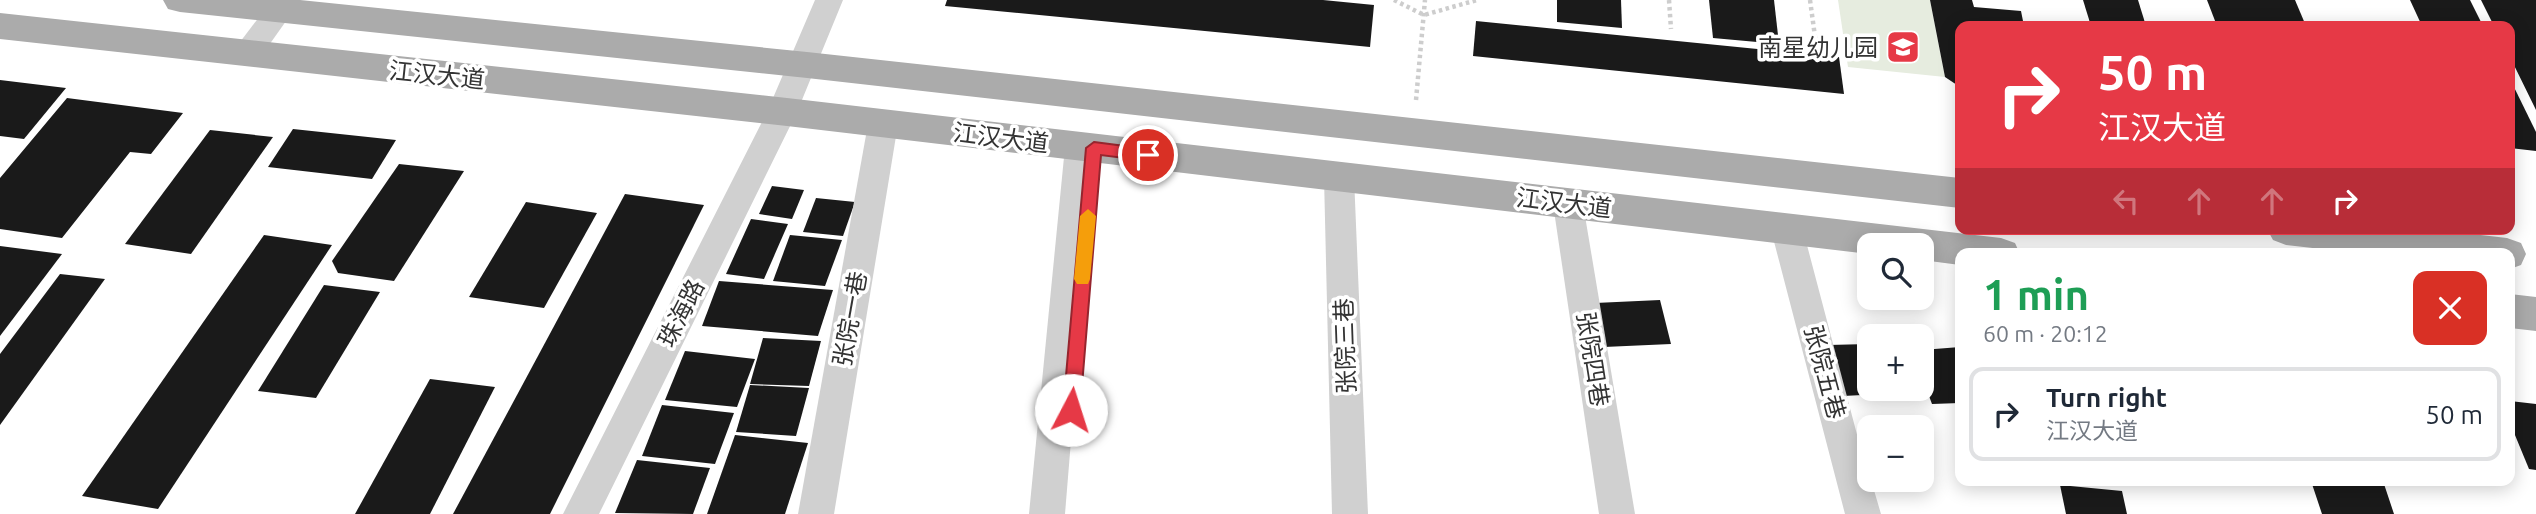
<!DOCTYPE html>
<html lang="en">
<head>
<meta charset="utf-8">
<style>
  :root { --surface:#fff; --page:#f2f2f3; --text:#1f2937; --muted:#747a83; --line:#e0e1e3 }
  body { margin:0; font-family:Ubuntu,"Noto Sans SC",sans-serif; background:var(--page); color:var(--text); height:100vh; display:flex; flex-direction:column; font-size:26px; white-space:nowrap }
  * { box-sizing:border-box; margin:0 }
  p { font-size:23px; color:var(--muted) }
  .icon { flex:none; width:38px; height:38px; fill:none; stroke:currentColor; stroke-width:2; stroke-linecap:round; stroke-linejoin:round }
  .map { position:relative; flex:1; overflow:hidden }
  .details { position:absolute; left:1955px; top:248px; width:560px; height:238px; display:flex; flex-direction:column; background:var(--surface); border-radius:14px; box-shadow:0 4px 18px #0003 }
  .details>* { flex:none }
  .banner { position:absolute; left:1955px; top:21px; width:560px; height:214px; border-radius:14px; box-shadow:0 4px 18px #0003; background:#e63946; color:#fff; overflow:hidden }
  .controls { position:absolute; left:1857px; top:233px; display:grid; gap:14px }
  .controls a { display:grid; place-items:center; width:77px; height:77px; border-radius:14px; background:var(--surface); box-shadow:0 4px 18px #0003; font-size:35px }
  .pin { position:absolute; display:grid; place-items:center; width:60px; height:60px; color:#fff; margin:-30px; border:4px solid #fff; border-radius:50%; box-shadow:0 2px 7px #0007 }
  .me { position:absolute; width:77px; margin:-38px; rotate:5deg; stroke-linejoin:round; filter:drop-shadow(0 0 5px #0008) }
  .turn { display:flex; align-items:center; gap:24px; height:147px; padding:0 28px; font-size:32px }
  .turn .icon { width:91px; height:91px; stroke-width:2.5 }
  .turn b { display:block; font-size:49px; line-height:60px }
  .lanes { display:flex; align-items:center; height:66px; padding:0 28px; background:#0003; justify-content:center; gap:35px; direction:ltr }
  .lanes .off { opacity:.35 }
  .round { display:grid; place-items:center; flex:none; width:74px; height:74px; border-radius:14px; background:var(--page) }
  .headline { display:flex; align-items:center; justify-content:space-between; height:119px; padding:0 28px }
  h1 { font-size:42px; font-weight:700; line-height:52px; color:#1e9e55 }
  ul { padding:0; list-style:none }
  li { display:flex; align-items:center; gap:21px; height:94px; margin:0 14px 10px; padding:0 14px; border:4px solid var(--line); border-radius:14px }
  li div { flex:1 }
  li b { display:block; font-size:26px }
  li em { font-style:normal }
  .map>svg:first-child { display:block }
  .green { fill:#e6ecdf }
  .building { fill:#1a1a1a }
  .lines { fill:none; stroke-linecap:round; stroke-linejoin:round }
  .path { stroke:#cdcdcd; stroke-width:4.5; stroke-dasharray:3.5 3.5; stroke-linecap:butt }
  .street { fill:#d0d0d0; fill-rule:evenodd }
  .primary { fill:#ababab; fill-rule:evenodd }
  .route { fill:#e63946; stroke:#96252e; stroke-width:2 }
  .slow { fill:#f59e0b }
  .labels { text-anchor:middle; dominant-baseline:central; stroke-width:7; stroke-linejoin:round; paint-order:stroke }
  .poi-label { font-size:24px; fill:#333; stroke:#fff; text-anchor:end }
  .street-label { font-size:24px; fill:#333; stroke:#fff }
</style>
</head>
<body>
<div class="map">
<svg width="2536" height="514" viewBox="0 0 2536 514">
  <rect width="100%" height="100%" fill="#fff"/>
  <!-- green -->
  <polygon class="green" points="1838,0 1930,0 1945,77 1848,67"/>
  <!-- building -->
  <g class="building">
    <polygon points="947,0 1323,0 1374,5 1370,47 945,6"/>
    <polygon points="1557,0 1621,0 1622,28 1557,22"/>
    <polygon points="1709,0 1774,0 1779,44 1713,38"/>
    <polygon points="1930,0 1972,0 1974,7 2021,11 2024,26 1960,26 1960,87 1945,77"/>
    <polygon points="2083,0 2138,0 2146,26 2091,26"/>
    <polygon points="2207,0 2295,0 2306,26 2217,26"/>
    <polygon points="2410,0 2470,0 2483,26 2422,26"/>
    <polygon points="2481,0 2536,0 2536,110 2510,57 2510,26 2494,26"/>
    <polygon points="1476,21 1839,57 1844,94 1473,56"/>
    <polygon points="2510,79 2536,132 2536,151 2510,148"/>
    <polygon points="0,80 66,88 24,139 0,136"/>
    <polygon points="67,98 183,113 151,154 130,152 62,238 0,229 0,178"/>
    <polygon points="293,129 396,140 372,179 268,167"/>
    <polygon points="210,130 273,137 191,254 125,244"/>
    <polygon points="399,164 464,171 394,281 338,273 332,261"/>
    <polygon points="772,186 804,190 792,219 759,214"/>
    <polygon points="625,194 704,205 550,514 453,514"/>
    <polygon points="816,198 855,202 843,236 803,232"/>
    <polygon points="526,202 597,213 544,308 469,297"/>
    <polygon points="751,219 788,224 764,279 726,274"/>
    <polygon points="264,235 332,245 158,509 82,496"/>
    <polygon points="790,235 842,240 825,286 773,281"/>
    <polygon points="0,246 62,254 0,336"/>
    <polygon points="60,274 105,279 0,425 0,354"/>
    <polygon points="719,281 833,290 818,336 702,326"/>
    <polygon points="324,285 380,292 316,398 258,391"/>
    <polygon points="1660,300 1671,344 1604,347 1595,303"/>
    <polygon points="763,338 821,341 809,386 750,384"/>
    <polygon points="1869,344 1869,388 1901,388 1902,393 1843,396 1828,345"/>
    <polygon points="1960,347 1960,403 1932,404 1922,377 1922,350"/>
    <polygon points="685,351 755,359 737,407 665,400"/>
    <polygon points="430,379 495,387 430,514 355,514"/>
    <polygon points="750,385 809,388 796,436 736,432"/>
    <polygon points="2510,401 2536,404 2536,470 2529,469 2510,423"/>
    <polygon points="662,405 734,413 715,464 642,456"/>
    <polygon points="735,435 808,443 785,514 707,514"/>
    <polygon points="637,460 710,468 693,514 615,513"/>
    <polygon points="2311,481 2383,481 2394,514 2322,514"/>
    <polygon points="2060,485 2122,491 2127,514 2066,514"/>
  </g>
  <g class="lines">
    <!-- path -->
    <g class="path">
      <polyline points="1394,0 1424,15 1477,0"/>
      <polyline points="1669,0 1671,29"/>
      <polyline points="1810,0 1816,44"/>
      <polyline points="1416,100 1425,0"/>
    </g>
    <!-- street -->
    <g class="street">
      <polygon points="272,0 301,0 257,62 247,65 237,62 233,54 237,46"/>
      <polygon points="815,0 843,0 797,112 599,514 563,514 767,112"/>
      <polygon points="883,113 893,116 898,124 834,514 798,514 868,124 873,116"/>
      <polygon points="1080,135 1091,139 1095,147 1065,514 1029,514 1065,147 1069,139"/>
      <polygon points="1339,165 1350,168 1354,177 1368,514 1332,514 1324,177 1328,168"/>
      <polygon points="1568,192 1579,195 1583,204 1635,514 1599,514 1553,204 1557,195"/>
      <polygon points="1787,217 1798,221 1803,230 1869,480 1871,480 1881,514 1845,514 1771,230 1776,221"/>
    </g>
    <!-- primary -->
    <g class="primary">
      <polygon points="163,0 300,0 807,52 1960,178 1960,208 807,78 180,12 168,9"/>
      <polygon points="0,13 787,98 2001,238 2015,243 2020,254 1960,254 1960,265 1922,260 1922,245 1869,245 1869,254 787,126 0,39"/>
      <polygon points="2267,229 2428,229 2507,238 2521,243 2526,254 2521,265 2510,269 2510,254 2366,254 2286,245 2273,240"/>
      <polygon points="2510,294 2536,297 2536,331 2510,328"/>
    </g>
  </g>
  <!-- route -->
  <polygon class="route" points="1094,142 1148,149 1156,155 1148,161 1101,155 1080,410 1077,415 1071,417 1065,415 1063,410 1086,148"/>
  <!-- slow -->
  <polygon class="slow" points="1088,209 1096,216 1090,279 1088,284 1077,284 1074,279 1080,216"/>
  <!-- icons -->
  <defs>
    <symbol id="school-square" viewBox="-11 -11 22 22"><rect x="-9" y="-9" width="18" height="18" rx="4" fill="#e63946" stroke="#fff"/><path d="M0-5L7-2L0 1L-7-2ZM-4 1L0 2.5L4 1V4Q0 6-4 4Z" fill="#fff"/></symbol>
  </defs>
  <g fill-rule="evenodd">
    <use href="#school-square" x="1884" y="28" width="38" height="38"/>
  </g>
  <g class="labels">
    <!-- poi labels -->
    <g class="poi-label">
      <text x="1878" y="47">南星幼儿园</text>
    </g>
    <!-- street labels -->
    <g class="street-label">
      <text transform="translate(437 75) rotate(6)">江汉大道</text>
      <text transform="translate(1001 138) rotate(7)">江汉大道</text>
      <text transform="translate(1564 203) rotate(7)">江汉大道</text>
      <text transform="translate(681 313) rotate(-63)">珠海路</text>
      <text transform="translate(850 319) rotate(-80)">张院一巷</text>
      <text transform="translate(1345 346) rotate(-92)">张院三巷</text>
      <text transform="translate(1593 359) rotate(81)">张院四巷</text>
      <text transform="translate(1825 372) rotate(75)">张院五巷</text>
    </g>
  </g>
</svg>
<div class="controls">
<a><svg class="icon" aria-label="search" viewBox="0 0 24 24"><circle cx="10" cy="10" r="6"/><path d="M15 15l6 6"/></svg></a>
<a>+</a>
<a>−</a>
</div>
<div class="pin" style="left:1148px;top:155px;background:#d93025"><svg class="icon" aria-label="arrive" viewBox="0 0 24 24"><path d="M6 21V4h12l-3 4 3 4H6"/></svg></div>
<svg class="me" style="left:1071px;top:410px" viewBox="-20 -20 40 40"><circle r="19" fill="#fff"/><path d="M0-13L10 11 0 6-10 11z" fill="#e63946"/></svg>
<div class="banner">
<div class="turn"><svg class="icon" aria-label="right" viewBox="0 0 24 24"><path d="M7 20v-9h11M14 6l5 5-5 5"/></svg><div><b>50 m</b>江汉大道</div></div>
<div class="lanes"><svg class="icon off" aria-label="left" viewBox="0 0 24 24"><path d="M17 20v-9H6M10 6l-5 5 5 5"/></svg><svg class="icon off" aria-label="ahead" viewBox="0 0 24 24"><path d="M12 20V5M6 11l6-6 6 6"/></svg><svg class="icon off" aria-label="ahead" viewBox="0 0 24 24"><path d="M12 20V5M6 11l6-6 6 6"/></svg><svg class="icon" aria-label="right" viewBox="0 0 24 24"><path d="M7 20v-9h11M14 6l5 5-5 5"/></svg></div>
</div>
<section class="details">
<div class="headline"><div><h1>1 min</h1><p>60 m · 20:12</p></div><a class="round" style="background:#d93025;color:#fff"><svg class="icon" aria-label="close" viewBox="0 0 24 24"><path d="M6 6l12 12M18 6L6 18"/></svg></a></div>
<ul>
<li><svg class="icon" aria-label="right" viewBox="0 0 24 24"><path d="M7 20v-9h11M14 6l5 5-5 5"/></svg><div><b>Turn right</b><p>江汉大道</p></div><em>50 m</em></li>
</ul>
</section>
</div>
</body>
</html>
